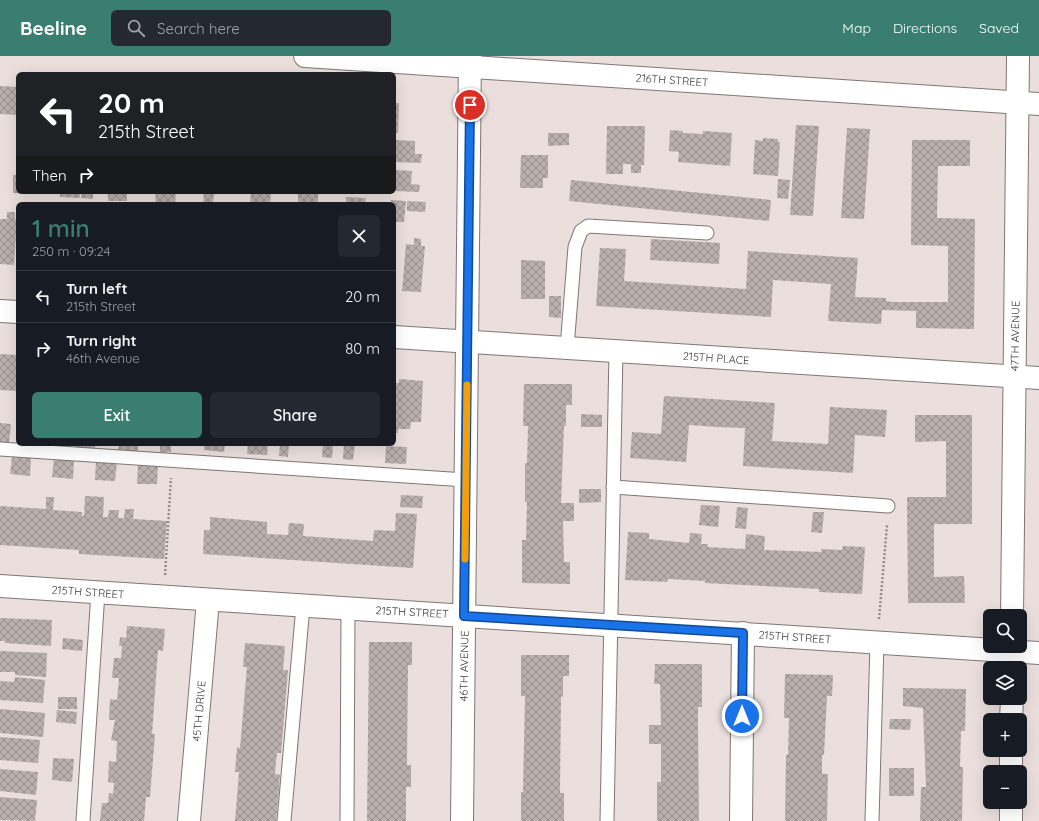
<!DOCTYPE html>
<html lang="en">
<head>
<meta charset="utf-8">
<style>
  :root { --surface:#171b24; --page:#242831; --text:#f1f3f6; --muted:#9ea1a6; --line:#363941; --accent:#3a7e72 }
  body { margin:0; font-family:Quicksand,sans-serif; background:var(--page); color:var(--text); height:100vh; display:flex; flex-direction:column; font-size:15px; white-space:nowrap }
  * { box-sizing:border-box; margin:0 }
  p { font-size:13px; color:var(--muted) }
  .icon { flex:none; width:22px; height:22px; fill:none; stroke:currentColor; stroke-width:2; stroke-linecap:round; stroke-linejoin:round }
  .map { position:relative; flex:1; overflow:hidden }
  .sheet { position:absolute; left:16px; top:146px; width:380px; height:244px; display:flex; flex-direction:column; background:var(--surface); border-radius:6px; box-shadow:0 4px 16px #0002 }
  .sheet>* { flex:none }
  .guide { position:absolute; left:16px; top:16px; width:380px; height:122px; border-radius:6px; box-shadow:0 4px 16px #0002; background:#202124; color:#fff; overflow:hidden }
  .tools { position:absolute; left:983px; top:553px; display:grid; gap:8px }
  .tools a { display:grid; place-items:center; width:44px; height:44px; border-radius:6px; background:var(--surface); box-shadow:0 4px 16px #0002; font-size:20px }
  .pin { position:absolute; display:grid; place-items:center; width:34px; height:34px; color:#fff; margin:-17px; border:2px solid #fff; border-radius:50%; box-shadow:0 1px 4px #0007 }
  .me { position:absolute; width:44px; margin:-22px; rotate:0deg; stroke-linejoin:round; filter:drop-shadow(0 0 3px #0008) }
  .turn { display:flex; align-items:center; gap:14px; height:84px; padding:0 16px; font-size:18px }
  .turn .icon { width:52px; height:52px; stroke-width:2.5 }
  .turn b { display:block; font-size:28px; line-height:34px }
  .then { display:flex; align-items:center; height:38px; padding:0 16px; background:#0003; gap:8px; font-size:15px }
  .round { display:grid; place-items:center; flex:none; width:42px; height:42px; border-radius:6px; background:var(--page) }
  .head { display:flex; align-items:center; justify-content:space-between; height:68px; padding:0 16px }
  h1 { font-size:24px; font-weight:600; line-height:30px; color:var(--accent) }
  .action { display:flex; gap:8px; margin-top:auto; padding:8px 16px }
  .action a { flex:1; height:46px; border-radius:6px; background:var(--accent); color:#fff; font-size:16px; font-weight:600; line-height:46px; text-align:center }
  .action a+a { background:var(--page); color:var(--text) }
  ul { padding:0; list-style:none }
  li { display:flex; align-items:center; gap:12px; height:52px; padding:0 16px; border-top:1px solid var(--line) }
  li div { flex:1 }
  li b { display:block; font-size:15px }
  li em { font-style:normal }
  header { display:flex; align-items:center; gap:24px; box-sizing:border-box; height:56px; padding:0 20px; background:var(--accent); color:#fff }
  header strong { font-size:19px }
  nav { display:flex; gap:22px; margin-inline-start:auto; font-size:14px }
  .search { width:280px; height:36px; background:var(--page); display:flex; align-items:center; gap:10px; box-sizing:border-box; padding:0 14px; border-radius:6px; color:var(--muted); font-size:15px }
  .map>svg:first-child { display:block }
  .building { fill:url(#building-cross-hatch) }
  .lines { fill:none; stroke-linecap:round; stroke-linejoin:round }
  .service-casing { stroke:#7f7674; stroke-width:15 }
  .minor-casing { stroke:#7f7674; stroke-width:24 }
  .path { stroke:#928a89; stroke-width:2.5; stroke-dasharray:2 2; stroke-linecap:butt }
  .service { stroke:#fff; stroke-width:13 }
  .minor { stroke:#fff; stroke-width:22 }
  .route-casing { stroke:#114b97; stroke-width:10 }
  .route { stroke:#1a73e8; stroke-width:7 }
  .slow { stroke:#f59e0b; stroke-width:7 }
  .labels { text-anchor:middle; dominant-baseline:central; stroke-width:3; stroke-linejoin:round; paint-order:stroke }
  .street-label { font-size:11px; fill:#393534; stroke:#fff }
</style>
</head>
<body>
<header>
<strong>Beeline</strong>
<div class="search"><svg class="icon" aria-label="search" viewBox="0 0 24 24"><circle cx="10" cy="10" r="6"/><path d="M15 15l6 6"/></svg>Search here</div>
<nav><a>Map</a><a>Directions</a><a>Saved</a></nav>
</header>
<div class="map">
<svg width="1039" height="765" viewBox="0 0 1039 765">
  <defs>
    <pattern id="building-cross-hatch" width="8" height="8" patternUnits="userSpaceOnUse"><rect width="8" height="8" fill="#b9afad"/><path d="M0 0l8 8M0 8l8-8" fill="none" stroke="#978f8e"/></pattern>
  </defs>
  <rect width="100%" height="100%" fill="#eadfdd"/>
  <!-- building -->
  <g class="building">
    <polygon points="0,30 18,31 18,59 0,58"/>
    <polygon points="394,47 399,47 398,77 394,76"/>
    <polygon points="796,69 819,70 813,160 790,159"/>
    <polygon points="607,70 645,70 644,109 641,109 641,117 631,117 631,108 623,108 623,118 606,118"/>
    <polygon points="847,72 870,73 864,163 841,162"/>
    <polygon points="670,74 683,75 683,77 703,78 703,75 732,77 730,110 678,106 679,96 669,95"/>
    <polygon points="548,77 569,77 569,89 548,90"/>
    <polygon points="763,82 778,83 778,86 780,86 778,120 753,118 755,84 763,85"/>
    <polygon points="394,84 415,85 415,98 422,98 421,107 394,106"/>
    <polygon points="912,84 970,84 970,110 938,110 937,162 975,163 974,273 916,272 916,255 882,254 881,268 828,265 831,228 773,224 771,261 596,250 600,192 626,193 624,225 746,233 748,195 858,202 855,241 886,242 886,245 894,246 948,246 948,190 911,189"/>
    <polygon points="521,99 548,99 548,122 543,122 543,132 520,132"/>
    <polygon points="394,114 412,115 411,128 420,129 419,136 394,135"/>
    <polygon points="13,119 18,119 18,136 33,136 33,138 13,137"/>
    <polygon points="778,123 790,124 788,143 777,142"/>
    <polygon points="571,124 771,144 769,165 569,145"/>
    <polygon points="60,136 80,136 80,142 60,141"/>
    <polygon points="81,136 93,136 93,143 81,142"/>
    <rect x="108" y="136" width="19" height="9"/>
    <polygon points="156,136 176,136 175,148 155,147"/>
    <polygon points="204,136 214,136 213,148 203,148"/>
    <polygon points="251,136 271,136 270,148 250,148"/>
    <polygon points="298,137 318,138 318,148 298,148"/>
    <polygon points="346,141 366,142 365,148 346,148"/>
    <polygon points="391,144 406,145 404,166 394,166 394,148 391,148"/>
    <polygon points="407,145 426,146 425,156 407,155"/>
    <polygon points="7,156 15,156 15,163 17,163 14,209 0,208 0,163 7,163"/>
    <polygon points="414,182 421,183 421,190 425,190 421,236 402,235 406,188 414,189"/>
    <polygon points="651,183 720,187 719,208 650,204"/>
    <polygon points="521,204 545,205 545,243 521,243"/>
    <polygon points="549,240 561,240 561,262 549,261"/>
    <polygon points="0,298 18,299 18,335 0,334"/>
    <polygon points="399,323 423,325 421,366 411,366 410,373 398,373 398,377 394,377 394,327 399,327"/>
    <polygon points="524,328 572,328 572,349 566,349 566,370 564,370 561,447 574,447 574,465 563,465 564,506 570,506 570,528 522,527 522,484 526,484 527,446 525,446 525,407 527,407 528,370 523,370"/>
    <polygon points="664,340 775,347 772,385 828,388 830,351 887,354 885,381 855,379 853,417 743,410 745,372 717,371 689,369 686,406 630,402 632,376 661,378"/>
    <polygon points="581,358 602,359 602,371 581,371"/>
    <polygon points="915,359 972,359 972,468 934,468 934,521 964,520 965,547 908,547 907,441 946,441 946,385 915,386"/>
    <polygon points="0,367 11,368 9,387 0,386"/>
    <polygon points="76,388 95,388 95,392 75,391"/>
    <polygon points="119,388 138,388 138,396 118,394"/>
    <rect x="160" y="388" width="11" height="8"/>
    <polygon points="204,388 225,388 224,396 204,394"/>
    <polygon points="248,388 268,388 267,399 247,398"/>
    <polygon points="280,388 289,388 288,401 279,400"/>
    <polygon points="323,388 333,388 332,402 322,401"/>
    <polygon points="344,388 355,388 353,404 343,403"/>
    <polygon points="386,390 407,391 406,408 385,407"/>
    <polygon points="12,401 31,402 30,420 10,418"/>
    <polygon points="54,403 74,404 73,423 52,421"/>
    <polygon points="96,405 117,406 115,425 95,424"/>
    <polygon points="138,409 158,409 157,428 137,428"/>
    <polygon points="579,433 601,433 601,446 579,447"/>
    <polygon points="401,439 423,440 422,452 400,451"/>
    <polygon points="85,440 104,441 103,461 108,461 109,454 119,454 118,462 124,462 125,453 134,453 133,463 167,465 164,503 79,498 79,494 0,489 0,450 46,453 46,441 54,441 53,454 82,456 82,460 84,460"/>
    <polygon points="701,449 720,450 718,471 699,469"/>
    <polygon points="737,451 748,452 746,473 735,472"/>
    <polygon points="813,456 824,456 822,477 811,476"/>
    <polygon points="396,457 417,458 413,512 203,498 204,474 210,474 210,461 267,466 267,478 288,479 289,467 304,468 303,480 373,485 374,474 395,475"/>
    <polygon points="628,476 649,477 649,483 689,487 690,477 702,478 701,488 708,488 707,491 745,493 746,478 765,480 764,494 822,496 821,493 842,494 843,490 865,491 862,538 819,536 819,533 705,527 705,525 668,523 667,526 625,524"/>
    <polygon points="0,562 52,564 51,590 5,587 5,585 0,585"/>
    <polygon points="127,570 165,573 163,595 158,594 152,678 155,678 150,741 146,741 144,765 100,765 102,747 108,747 109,737 113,738 114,727 108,726 109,705 116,706 117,685 111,684 115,664 109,664 110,643 117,644 119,622 112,622 114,602 121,602 122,590 119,590 120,581 126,582"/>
    <polygon points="63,582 83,584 82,595 62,593"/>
    <polygon points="369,586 412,586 412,609 408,609 407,709 411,709 411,731 406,731 406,765 367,765"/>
    <polygon points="245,587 285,590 283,614 288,614 281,697 277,697 275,716 275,718 280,719 276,765 235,765 239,716 235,716 237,691 240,692 247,611 243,611"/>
    <polygon points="0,595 47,597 46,621 15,619 15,616 0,616"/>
    <polygon points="521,599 569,599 569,620 563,620 563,641 561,640 560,737 564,737 564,765 521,765 521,736 523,736 525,640 521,640"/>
    <polygon points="655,608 702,608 702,651 698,651 698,669 699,765 657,765 657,726 661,726 661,688 649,688 649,669 661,669 660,628 654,628"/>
    <polygon points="785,618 833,619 832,640 827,640 824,699 822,699 822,718 828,718 827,765 785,765 786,699 788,699 789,662 784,662"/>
    <polygon points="15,621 45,624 43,647 0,644 0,625 14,626"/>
    <polygon points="903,632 966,633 965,675 961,675 960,711 963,711 962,765 920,765 921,731 926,731 923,652 903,650"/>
    <rect x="58" y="641" width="19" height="12"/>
    <polygon points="0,653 45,657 43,681 0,677"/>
    <polygon points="57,654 77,656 76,668 56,666"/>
    <polygon points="890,663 911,663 910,674 889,673"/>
    <polygon points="0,681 40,684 38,707 0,704"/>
    <polygon points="53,702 74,703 72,726 52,724"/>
    <rect x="889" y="712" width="25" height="28"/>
    <polygon points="0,713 38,716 36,739 0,735"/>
    <polygon points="0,741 37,744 35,765 0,764"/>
  </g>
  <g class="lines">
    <defs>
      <g id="service">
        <polyline points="567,292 575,191 581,175 588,170 707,177"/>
        <polyline points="0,393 466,424"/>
        <polyline points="613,431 888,450"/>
        <polyline points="83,765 98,536"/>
        <polyline points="284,765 303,550"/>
        <polyline points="347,765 348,553"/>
        <polyline points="607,765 616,295"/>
        <polyline points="872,765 877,587"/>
      </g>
      <g id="minor">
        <polyline points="305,0 1039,48"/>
        <polyline points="0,255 18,256"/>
        <polyline points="394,281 1039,322"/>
        <polyline points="0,530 1039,597"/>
        <polyline points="1012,560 1018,0"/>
        <polyline points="1011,664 1012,642"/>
        <polyline points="1011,716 1011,694"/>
        <polyline points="189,765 208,544"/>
        <polyline points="462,765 470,0"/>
        <polyline points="741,765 743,577"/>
        <polyline points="1011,765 1011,746"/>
      </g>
    </defs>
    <!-- service casing -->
    <use href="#service" class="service-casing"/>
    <!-- minor casing -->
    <use href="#minor" class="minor-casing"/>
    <!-- path -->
    <g class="path">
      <polyline points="165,519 171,422"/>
      <polyline points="879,563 887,469"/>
    </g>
    <!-- service -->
    <use href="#service" class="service"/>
    <!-- minor -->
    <use href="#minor" class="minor"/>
  </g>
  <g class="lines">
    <defs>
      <polyline id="route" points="470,49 464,560 743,577 742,660"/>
    </defs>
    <!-- route casing -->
    <use href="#route" class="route-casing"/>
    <!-- route -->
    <use href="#route" class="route"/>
    <!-- slow -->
    <polyline class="slow" points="465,503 467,329"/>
  </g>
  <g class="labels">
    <!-- street labels -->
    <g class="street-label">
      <text transform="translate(672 24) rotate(4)">216TH STREET</text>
      <text transform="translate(1015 280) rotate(-89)">47TH AVENUE</text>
      <text transform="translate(716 302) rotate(4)">215TH PLACE</text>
      <text transform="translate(88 536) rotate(4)">215TH STREET</text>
      <text transform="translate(412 556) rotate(3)">215TH STREET</text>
      <text transform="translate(795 581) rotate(4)">215TH STREET</text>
      <text transform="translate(464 610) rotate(-89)">46TH AVENUE</text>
      <text transform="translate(199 655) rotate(-85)">45TH DRIVE</text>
    </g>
  </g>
</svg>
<div class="tools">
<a><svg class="icon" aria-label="search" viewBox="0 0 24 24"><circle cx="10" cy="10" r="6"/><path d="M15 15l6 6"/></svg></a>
<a><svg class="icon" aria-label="layers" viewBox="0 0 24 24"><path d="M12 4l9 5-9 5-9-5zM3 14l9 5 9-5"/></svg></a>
<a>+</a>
<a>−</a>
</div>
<div class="pin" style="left:470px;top:49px;background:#d93025"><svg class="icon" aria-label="arrive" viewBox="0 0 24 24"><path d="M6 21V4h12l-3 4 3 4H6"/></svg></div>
<svg class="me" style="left:742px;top:660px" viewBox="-20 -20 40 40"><circle r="17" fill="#1a73e8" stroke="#fff" stroke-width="3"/><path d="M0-11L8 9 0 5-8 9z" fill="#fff"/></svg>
<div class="guide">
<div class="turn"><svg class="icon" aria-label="left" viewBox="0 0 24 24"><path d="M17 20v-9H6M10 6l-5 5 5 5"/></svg><div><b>20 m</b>215th Street</div></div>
<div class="then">Then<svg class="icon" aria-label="right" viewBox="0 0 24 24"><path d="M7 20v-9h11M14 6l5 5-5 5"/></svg></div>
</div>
<section class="sheet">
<div class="head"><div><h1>1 min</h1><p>250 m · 09:24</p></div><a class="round"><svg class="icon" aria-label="close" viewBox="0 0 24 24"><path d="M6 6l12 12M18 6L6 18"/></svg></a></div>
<ul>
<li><svg class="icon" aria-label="left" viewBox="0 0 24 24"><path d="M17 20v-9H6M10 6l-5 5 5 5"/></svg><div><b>Turn left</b><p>215th Street</p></div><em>20 m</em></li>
<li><svg class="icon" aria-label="right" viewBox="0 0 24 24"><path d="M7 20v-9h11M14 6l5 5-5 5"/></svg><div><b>Turn right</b><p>46th Avenue</p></div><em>80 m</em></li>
</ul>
<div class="action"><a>Exit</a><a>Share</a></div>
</section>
</div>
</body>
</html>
